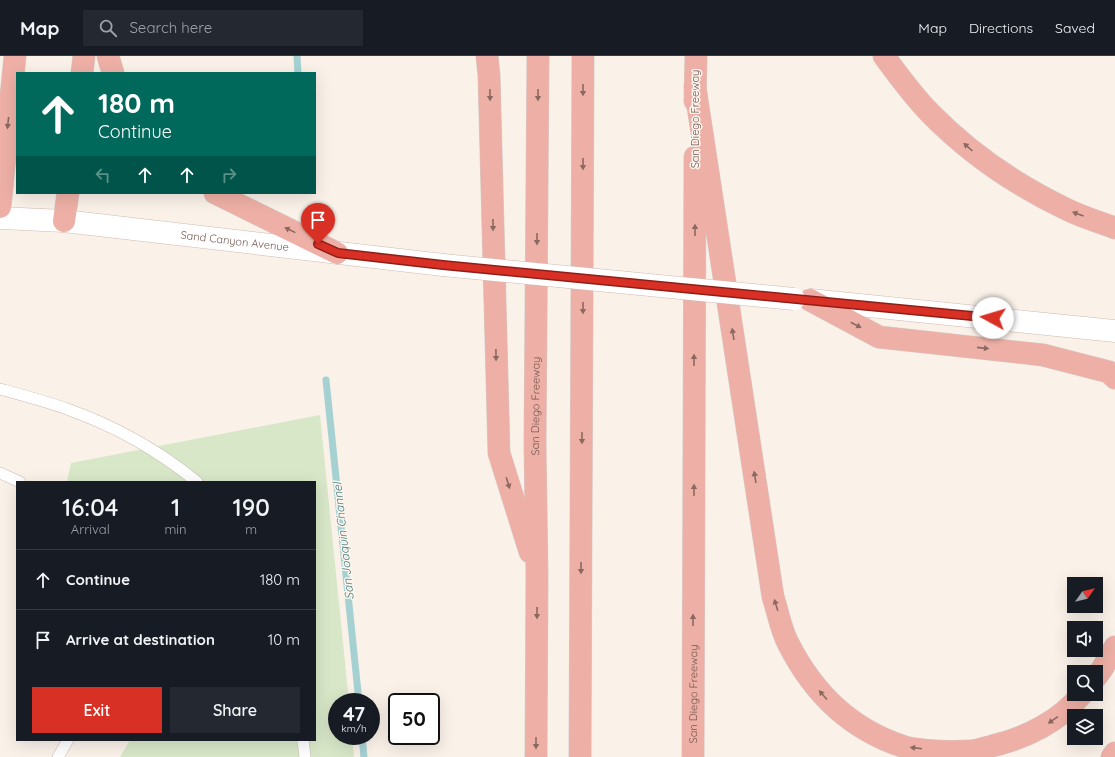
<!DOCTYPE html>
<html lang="en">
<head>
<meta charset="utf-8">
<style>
  :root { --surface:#171b24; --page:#242831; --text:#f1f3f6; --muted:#9ea1a6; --line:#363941; --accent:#d93025 }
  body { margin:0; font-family:Quicksand,sans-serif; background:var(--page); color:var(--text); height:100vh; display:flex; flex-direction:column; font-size:15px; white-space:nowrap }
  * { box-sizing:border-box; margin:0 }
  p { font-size:13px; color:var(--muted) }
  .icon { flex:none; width:22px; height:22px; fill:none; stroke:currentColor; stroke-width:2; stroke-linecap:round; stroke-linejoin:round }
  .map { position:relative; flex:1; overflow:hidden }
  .side { position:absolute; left:16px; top:425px; width:300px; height:260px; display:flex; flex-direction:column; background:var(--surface); border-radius:0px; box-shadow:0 4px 16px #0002 }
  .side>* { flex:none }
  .hud { position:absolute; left:16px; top:16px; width:300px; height:122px; border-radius:0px; box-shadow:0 4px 16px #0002; background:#00695c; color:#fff; overflow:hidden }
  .needle { width:26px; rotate:56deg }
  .controls { position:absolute; left:1067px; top:521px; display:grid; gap:8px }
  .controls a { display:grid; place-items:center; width:36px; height:36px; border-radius:0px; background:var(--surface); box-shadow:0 4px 16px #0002; font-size:20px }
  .speed { position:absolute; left:328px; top:637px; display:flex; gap:8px; font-size:20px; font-weight:700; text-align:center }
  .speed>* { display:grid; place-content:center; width:52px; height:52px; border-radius:50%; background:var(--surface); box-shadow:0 4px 16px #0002; line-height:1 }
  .speed small { font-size:10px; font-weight:400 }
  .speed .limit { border:2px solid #111; border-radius:6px; background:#fff; color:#111 }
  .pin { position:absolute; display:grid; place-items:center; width:34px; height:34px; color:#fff; margin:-41px -17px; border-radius:50% 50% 50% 0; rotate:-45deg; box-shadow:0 0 4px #0007 }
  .pin .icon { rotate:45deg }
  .me { position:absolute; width:44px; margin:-22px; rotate:276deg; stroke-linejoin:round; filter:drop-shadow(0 0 3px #0008) }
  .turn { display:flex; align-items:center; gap:14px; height:84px; padding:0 16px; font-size:18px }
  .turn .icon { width:52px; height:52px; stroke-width:2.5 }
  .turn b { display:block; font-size:28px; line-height:34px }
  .lanes { display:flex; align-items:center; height:38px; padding:0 16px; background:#0003; justify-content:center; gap:20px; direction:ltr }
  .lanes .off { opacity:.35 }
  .eta { display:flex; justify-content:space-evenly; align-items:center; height:68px; text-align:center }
  .eta b { font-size:24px; font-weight:600; line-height:28px }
  .action { display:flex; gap:8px; margin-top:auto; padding:8px 16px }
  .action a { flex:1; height:46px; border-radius:0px; background:var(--accent); color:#fff; font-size:16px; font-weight:600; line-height:46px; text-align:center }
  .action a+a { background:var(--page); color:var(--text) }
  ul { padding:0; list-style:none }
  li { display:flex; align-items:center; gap:12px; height:60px; padding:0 16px; border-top:1px solid var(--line) }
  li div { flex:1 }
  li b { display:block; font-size:15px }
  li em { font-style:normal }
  header { display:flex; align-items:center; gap:24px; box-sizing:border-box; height:56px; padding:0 20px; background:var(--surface); border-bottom:1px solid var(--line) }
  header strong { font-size:19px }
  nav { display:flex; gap:22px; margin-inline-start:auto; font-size:14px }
  .search { width:280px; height:36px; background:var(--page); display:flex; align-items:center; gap:10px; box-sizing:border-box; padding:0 14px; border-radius:0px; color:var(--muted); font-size:15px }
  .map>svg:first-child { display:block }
  .green { fill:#d8e7c8 }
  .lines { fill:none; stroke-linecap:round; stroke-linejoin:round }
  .stream { stroke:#a6d1d3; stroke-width:7 }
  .service-casing { stroke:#cbb9af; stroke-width:12 }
  .secondary-casing { stroke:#d0bab0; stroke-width:23 }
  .motorway-casing { stroke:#d5cdca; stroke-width:23 }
  .service { stroke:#fff; stroke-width:11 }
  .secondary { stroke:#fff; stroke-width:22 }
  .motorway { stroke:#eeb0a6; stroke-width:22 }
  .secondary-bridge-casing { stroke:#d0bab0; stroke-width:23; stroke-linecap:butt }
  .secondary-bridge { stroke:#fff; stroke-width:22 }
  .oneway { fill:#8b6960 }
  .route-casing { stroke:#8d1f18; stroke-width:10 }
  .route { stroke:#d93025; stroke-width:7 }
  .labels { text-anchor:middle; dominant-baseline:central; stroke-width:3; stroke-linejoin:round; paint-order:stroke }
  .street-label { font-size:11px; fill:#72574f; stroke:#fdf6ef }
  .water-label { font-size:12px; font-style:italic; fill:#477a7c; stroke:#fdf6ef }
</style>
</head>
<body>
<header>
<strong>Map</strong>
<div class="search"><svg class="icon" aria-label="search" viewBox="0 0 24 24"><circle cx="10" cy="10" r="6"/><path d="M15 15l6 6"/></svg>Search here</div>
<nav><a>Map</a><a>Directions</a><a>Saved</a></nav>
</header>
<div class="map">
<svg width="1115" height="701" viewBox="0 0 1115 701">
  <rect width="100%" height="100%" fill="#faf1e9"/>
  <!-- green -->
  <polygon class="green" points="320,359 349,646 337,646 337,680 352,680 354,701 120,701 130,684 315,684 315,426 67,426 71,407"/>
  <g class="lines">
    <!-- stream -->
    <g class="stream">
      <polyline points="297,0 298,17"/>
      <polyline points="326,324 359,646"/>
      <polyline points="362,680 364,701"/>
    </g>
    <defs>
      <g id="service">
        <path d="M 0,333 C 22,339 45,345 67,353 C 115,370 158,394 197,426"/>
        <polyline points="0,417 20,426"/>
        <polyline points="303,684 305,701"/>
        <polyline points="58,701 68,684"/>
      </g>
      <g id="secondary">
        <path id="s1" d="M 0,162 L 64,165 L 443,209"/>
        <polyline points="810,244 1115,275"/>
      </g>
      <g id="motorway">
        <polyline points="108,0 113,17"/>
        <polyline points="487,0 489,19 499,397 530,496"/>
        <path d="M 884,0 C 898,19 913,40 930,57 C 969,97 1016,129 1066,153 C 1082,161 1099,166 1115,172"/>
        <polyline points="82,17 84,0"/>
        <path d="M 695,31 L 773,541 C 778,556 781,574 788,587 C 813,637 851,674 905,691 C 920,695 953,696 969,695 C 976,695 985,692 992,690 C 1026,682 1060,665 1082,638"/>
        <polyline points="695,45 696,0"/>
        <polyline points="215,137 337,197"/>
        <polyline points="0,151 15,0"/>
        <polyline points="64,165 68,137"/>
        <polyline points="810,244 879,281 1043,299 1109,316 1115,322"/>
        <polyline points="1096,621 1102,613 1115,591"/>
        <path id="s2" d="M 536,701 L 537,518 L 535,389 L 538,0"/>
        <polyline points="580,701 583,0"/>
        <path id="s3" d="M 693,701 L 695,101"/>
        <polyline points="1112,701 1115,697"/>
      </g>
    </defs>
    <!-- service casing -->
    <use href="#service" class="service-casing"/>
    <!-- secondary casing -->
    <use href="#secondary" class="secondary-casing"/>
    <!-- motorway casing -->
    <use href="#motorway" class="motorway-casing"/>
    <!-- service -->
    <use href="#service" class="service"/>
    <!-- secondary -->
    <use href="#secondary" class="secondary"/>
    <!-- motorway -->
    <use href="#motorway" class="motorway"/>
    <defs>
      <polyline id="secondary-bridge" points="443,209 794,243"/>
    </defs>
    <!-- secondary-bridge casing -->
    <use href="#secondary-bridge" class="secondary-bridge-casing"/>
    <!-- secondary-bridge -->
    <use href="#secondary-bridge" class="secondary-bridge"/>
  </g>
  <!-- one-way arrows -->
  <defs><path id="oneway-solid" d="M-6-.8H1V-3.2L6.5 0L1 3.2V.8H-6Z"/></defs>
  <g class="oneway">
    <use href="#oneway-solid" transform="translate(583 34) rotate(90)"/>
    <use href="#oneway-solid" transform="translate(490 39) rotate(89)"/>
    <use href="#oneway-solid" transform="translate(538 39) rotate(90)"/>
    <use href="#oneway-solid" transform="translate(8 67) rotate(96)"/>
    <use href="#oneway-solid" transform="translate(968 91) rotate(-138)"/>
    <use href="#oneway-solid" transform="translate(583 108) rotate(90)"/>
    <use href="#oneway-solid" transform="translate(1078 158) rotate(-160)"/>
    <use href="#oneway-solid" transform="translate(493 169) rotate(89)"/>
    <use href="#oneway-solid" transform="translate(290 174) rotate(-154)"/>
    <use href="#oneway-solid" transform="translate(695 174) rotate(-90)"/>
    <use href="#oneway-solid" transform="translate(537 183) rotate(90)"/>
    <use href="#oneway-solid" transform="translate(583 252) rotate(90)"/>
    <use href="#oneway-solid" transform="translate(856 269) rotate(28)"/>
    <use href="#oneway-solid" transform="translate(733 278) rotate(-99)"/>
    <use href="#oneway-solid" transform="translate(983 292) rotate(6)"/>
    <use href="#oneway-solid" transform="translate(496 299) rotate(89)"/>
    <use href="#oneway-solid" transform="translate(694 304) rotate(-90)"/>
    <use href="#oneway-solid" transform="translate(582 382) rotate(90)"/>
    <use href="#oneway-solid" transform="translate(755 421) rotate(-99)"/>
    <use href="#oneway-solid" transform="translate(508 427) rotate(73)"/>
    <use href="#oneway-solid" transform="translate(694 434) rotate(-90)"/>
    <use href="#oneway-solid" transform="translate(581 512) rotate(90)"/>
    <use href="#oneway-solid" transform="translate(776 549) rotate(-107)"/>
    <use href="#oneway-solid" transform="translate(537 557) rotate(90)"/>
    <use href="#oneway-solid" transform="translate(693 564) rotate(-90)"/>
    <use href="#oneway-solid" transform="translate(823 639) rotate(-131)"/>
    <use href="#oneway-solid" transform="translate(1053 664) rotate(145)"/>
    <use href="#oneway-solid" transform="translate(536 687) rotate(90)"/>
    <use href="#oneway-solid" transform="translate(916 692) rotate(-173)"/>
  </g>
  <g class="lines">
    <defs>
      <polyline id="route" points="318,188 338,197 443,209 993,262"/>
    </defs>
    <!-- route casing -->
    <use href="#route" class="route-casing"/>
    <!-- route -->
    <use href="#route" class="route"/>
  </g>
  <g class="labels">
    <!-- street labels -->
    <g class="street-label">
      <text transform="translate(695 63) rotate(-90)">San Diego Freeway</text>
      <text stroke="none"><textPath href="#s1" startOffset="236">Sand Canyon Avenue</textPath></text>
      <text stroke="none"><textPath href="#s2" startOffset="351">San Diego Freeway</textPath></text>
      <text stroke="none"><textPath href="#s3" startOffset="63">San Diego Freeway</textPath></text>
    </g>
    <!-- water labels -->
    <g class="water-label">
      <text transform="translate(343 485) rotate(-96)">San Joaquin Channel</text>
    </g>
  </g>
</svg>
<div class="controls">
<a><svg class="needle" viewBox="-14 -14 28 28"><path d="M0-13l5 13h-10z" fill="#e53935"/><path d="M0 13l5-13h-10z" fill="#9ea1a6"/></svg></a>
<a><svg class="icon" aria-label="sound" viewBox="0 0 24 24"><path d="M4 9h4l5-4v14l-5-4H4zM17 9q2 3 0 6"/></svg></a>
<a><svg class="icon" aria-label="search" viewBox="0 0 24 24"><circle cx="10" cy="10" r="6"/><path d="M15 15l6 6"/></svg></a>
<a><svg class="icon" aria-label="layers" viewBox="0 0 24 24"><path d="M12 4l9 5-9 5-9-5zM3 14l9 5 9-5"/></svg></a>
</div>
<div class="speed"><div>47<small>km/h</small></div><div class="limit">50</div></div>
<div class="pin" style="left:318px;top:188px;background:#d93025"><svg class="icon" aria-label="arrive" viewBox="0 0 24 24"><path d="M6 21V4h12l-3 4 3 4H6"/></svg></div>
<svg class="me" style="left:993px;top:262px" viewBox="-20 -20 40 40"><circle r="19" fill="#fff"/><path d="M0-13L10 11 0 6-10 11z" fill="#d93025"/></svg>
<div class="hud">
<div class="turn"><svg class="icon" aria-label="ahead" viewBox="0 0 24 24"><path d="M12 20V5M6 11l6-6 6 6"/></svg><div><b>180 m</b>Continue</div></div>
<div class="lanes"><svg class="icon off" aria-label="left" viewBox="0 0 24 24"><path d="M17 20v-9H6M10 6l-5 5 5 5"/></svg><svg class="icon" aria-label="ahead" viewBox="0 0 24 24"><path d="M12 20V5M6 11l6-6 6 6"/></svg><svg class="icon" aria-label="ahead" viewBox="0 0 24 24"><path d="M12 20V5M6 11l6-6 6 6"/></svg><svg class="icon off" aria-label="right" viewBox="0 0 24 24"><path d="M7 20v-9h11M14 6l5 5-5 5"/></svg></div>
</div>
<section class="side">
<div class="eta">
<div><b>16:04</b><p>Arrival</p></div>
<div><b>1</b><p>min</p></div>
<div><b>190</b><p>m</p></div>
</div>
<ul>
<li><svg class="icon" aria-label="ahead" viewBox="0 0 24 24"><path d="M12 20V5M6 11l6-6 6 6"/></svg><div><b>Continue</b></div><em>180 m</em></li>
<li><svg class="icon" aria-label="arrive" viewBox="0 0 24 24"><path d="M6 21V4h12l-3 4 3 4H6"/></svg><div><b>Arrive at destination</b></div><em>10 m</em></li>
</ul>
<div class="action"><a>Exit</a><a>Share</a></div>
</section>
</div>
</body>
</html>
